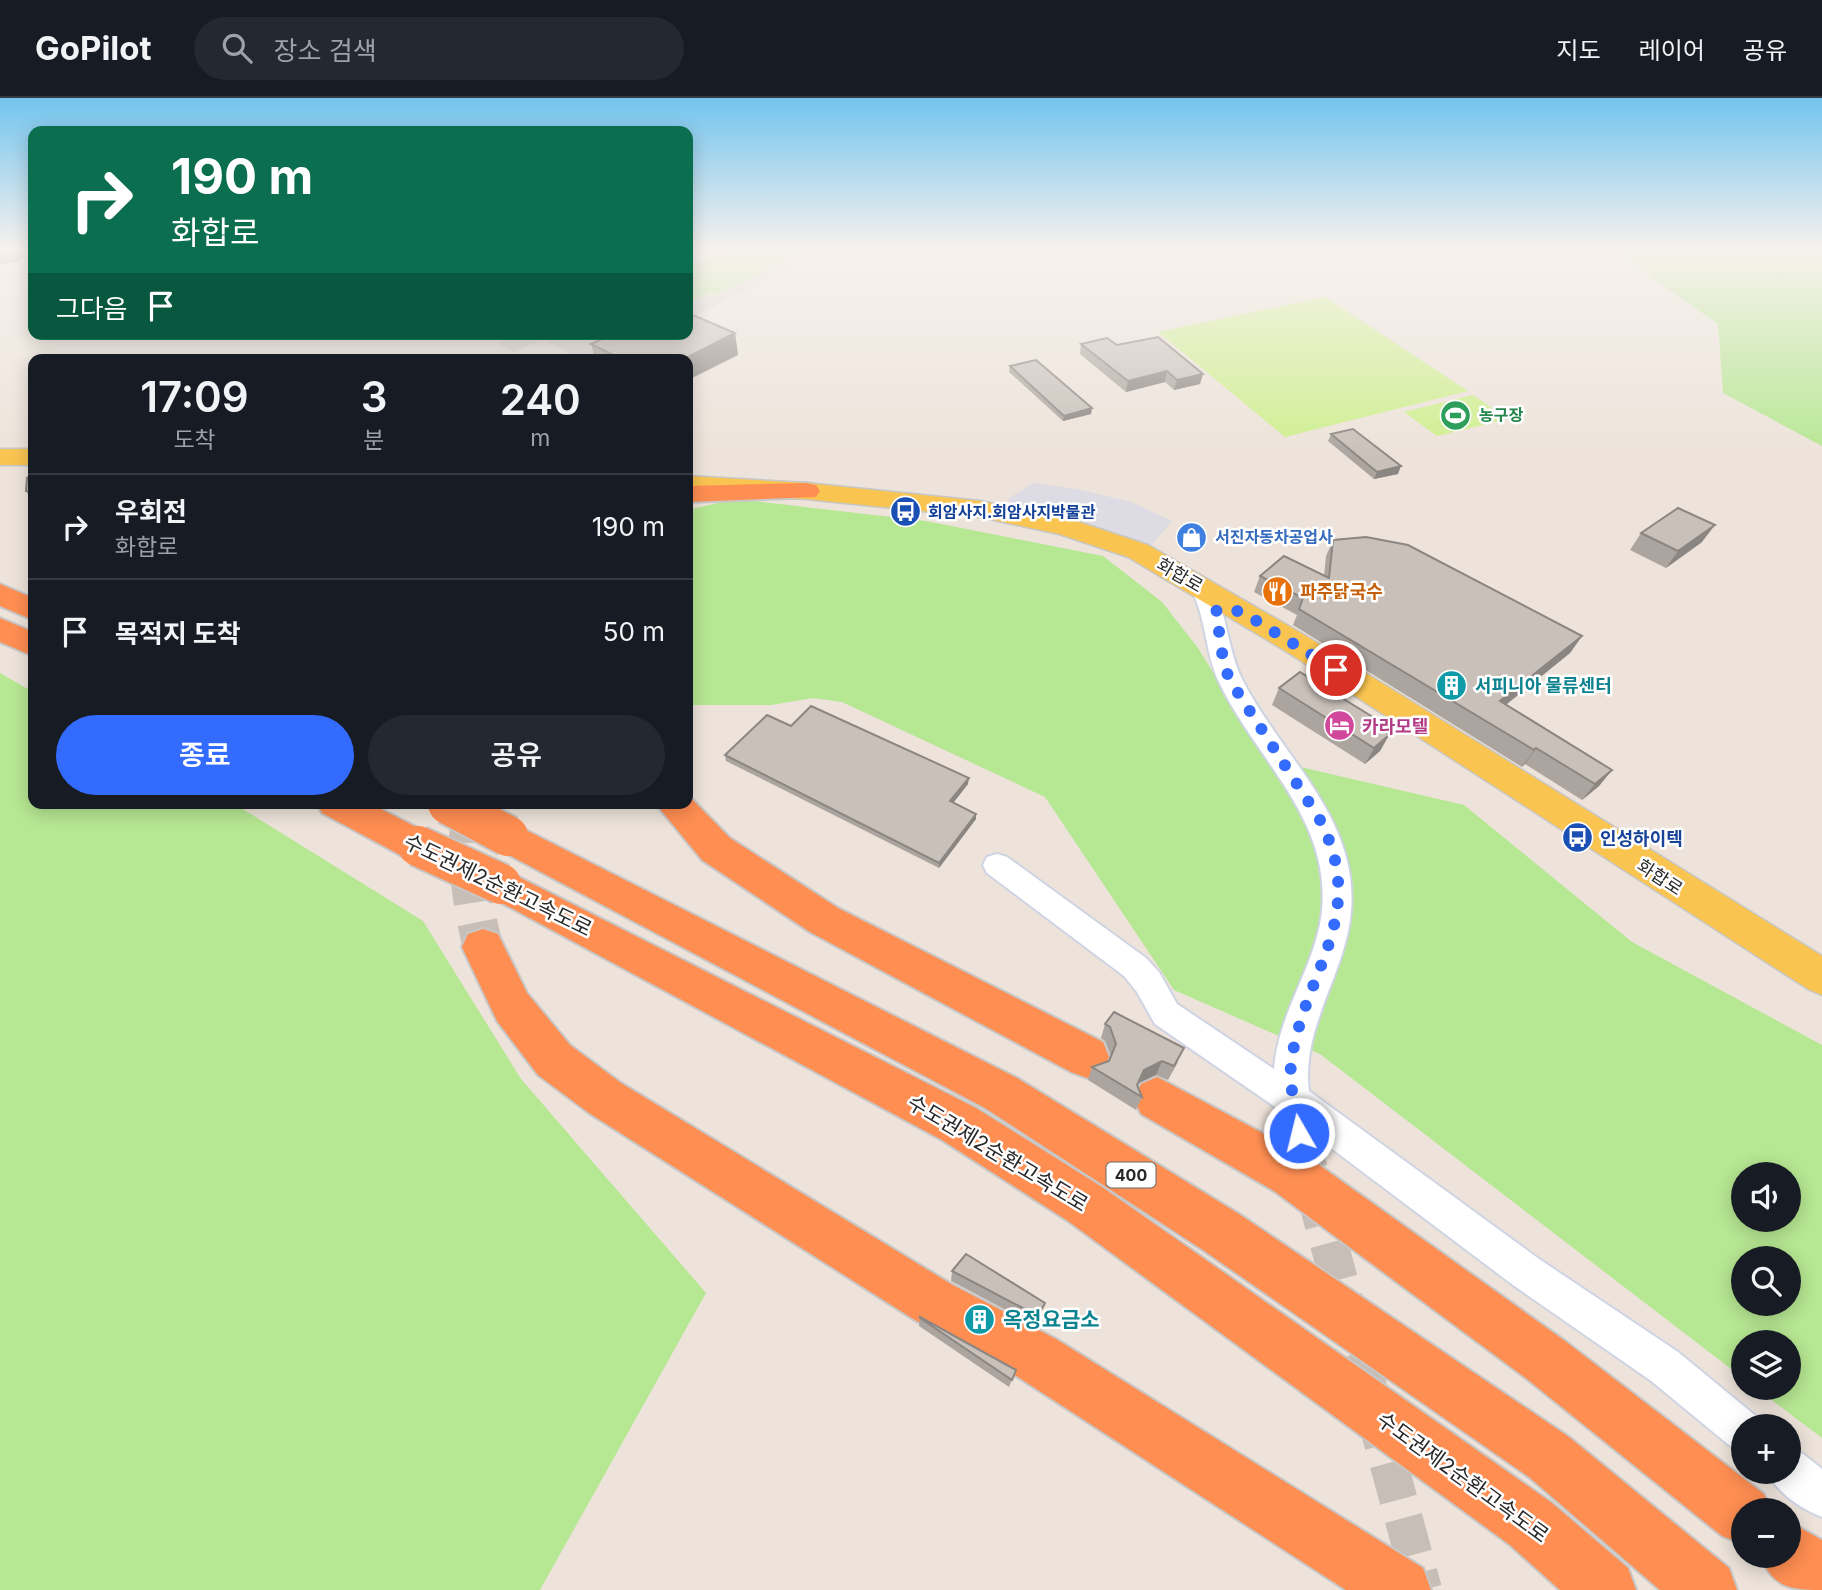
<!DOCTYPE html>
<html lang="ko">
<head>
<meta charset="utf-8">
<style>
  :root { --surface:#171b24; --page:#242831; --text:#f1f3f6; --muted:#9ea1a6; --line:#363941; --accent:#346bff }
  body { margin:0; font-family:Inter,"Noto Sans KR",sans-serif; background:var(--page); color:var(--text); height:100vh; display:flex; flex-direction:column; font-size:26px; white-space:nowrap }
  * { box-sizing:border-box; margin:0 }
  p { font-size:23px; color:var(--muted) }
  .icon { flex:none; width:38px; height:38px; fill:none; stroke:currentColor; stroke-width:2; stroke-linecap:round; stroke-linejoin:round }
  .map { position:relative; flex:1; overflow:hidden }
  .sheet { position:absolute; left:28px; top:256px; width:665px; height:455px; display:flex; flex-direction:column; background:var(--surface); border-radius:14px; box-shadow:0 4px 18px #0003 }
  .sheet>* { flex:none }
  .top-card { position:absolute; left:28px; top:28px; width:665px; height:214px; border-radius:14px; box-shadow:0 4px 18px #0003; background:#0b6e4f; color:#fff; overflow:hidden }
  .fabs { position:absolute; left:1731px; top:1064px; display:grid; gap:14px }
  .fabs a { display:grid; place-items:center; width:70px; height:70px; border-radius:50%; background:var(--surface); box-shadow:0 4px 18px #0003; font-size:35px }
  .pin { position:absolute; display:grid; place-items:center; width:60px; height:60px; color:#fff; margin:-30px; border:4px solid #fff; border-radius:50%; box-shadow:0 2px 7px #0007 }
  .me { position:absolute; width:77px; margin:-38px; rotate:352deg; stroke-linejoin:round; filter:drop-shadow(0 0 5px #0008) }
  .turn { display:flex; align-items:center; gap:24px; height:147px; padding:0 28px; font-size:32px }
  .turn .icon { width:91px; height:91px; stroke-width:2.5 }
  .turn b { display:block; font-size:49px; line-height:60px }
  .then { display:flex; align-items:center; height:66px; padding:0 28px; background:#0003; gap:14px; font-size:26px }
  .eta { display:flex; justify-content:space-evenly; align-items:center; height:119px; text-align:center }
  .eta b { font-size:42px; font-weight:600; line-height:49px }
  .button { display:flex; gap:14px; margin-top:auto; padding:14px 28px }
  .button a { flex:1; height:80px; border-radius:42px; background:var(--accent); color:#fff; font-size:28px; font-weight:600; line-height:80px; text-align:center }
  .button a+a { background:var(--page); color:var(--text) }
  ul { padding:0; list-style:none }
  li { display:flex; align-items:center; gap:21px; height:105px; padding:0 28px; border-top:2px solid var(--line) }
  li div { flex:1 }
  li b { display:block; font-size:26px }
  li em { font-style:normal }
  header { display:flex; align-items:center; gap:42px; box-sizing:border-box; height:98px; padding:0 35px; background:var(--surface); border-bottom:2px solid var(--line) }
  header strong { font-size:33px }
  nav { display:flex; gap:38px; margin-inline-start:auto; font-size:24px }
  .search { width:490px; height:63px; background:var(--page); display:flex; align-items:center; gap:18px; box-sizing:border-box; padding:0 24px; border-radius:38px; color:var(--muted); font-size:26px }
  .map>svg:first-child { display:block }
  .industrial { fill:#dddbe4 }
  .green { fill:#b6e792; fill-rule:evenodd }
  .pitch { fill:#ceef8d }
  .plaza { fill:#dcd6d1 }
  .lines { fill:none; stroke-linecap:round; stroke-linejoin:round }
  .minor-tunnel { stroke:#c6beb7; stroke-width:38; stroke-dasharray:38 19; stroke-linecap:butt }
  .highway-tunnel { stroke:#c6beb7; stroke-width:40; stroke-dasharray:40 20; stroke-linecap:butt }
  .minor-casing { stroke:#cfd4e3; stroke-width:4 }
  .major-casing { stroke:#c7c7c7; stroke-width:3 }
  .highway-casing { stroke:#c7c7c7; stroke-width:4 }
  .minor { fill:#fff; fill-rule:evenodd }
  .major { fill:#fac451; fill-rule:evenodd }
  .highway { fill:#ff8e52; fill-rule:evenodd }
  .highway-bridge-casing { stroke:#c7c7c7; stroke-width:44; stroke-linecap:butt }
  .highway-bridge { stroke:#ff8e52; stroke-width:40 }
  .wall { fill:#aca59f }
  .shaded-wall { fill:#8c8682 }
  .building { fill:#c8c0b9; stroke:#8c8682; stroke-width:2 }
  .route { stroke:#346bff; stroke-width:12; stroke-dasharray:0 21.6 }
  .labels { text-anchor:middle; dominant-baseline:central; stroke-width:5; stroke-linejoin:round; paint-order:stroke }
  .far-leisure-label { font-size:16px; font-weight:bold; fill:#27864d; stroke:#fff; text-anchor:start }
  .far-transit-label { font-size:16px; font-weight:bold; fill:#164399; stroke:#fff; text-anchor:start }
  .far-shop-label { font-size:16px; font-weight:bold; fill:#366cbe; stroke:#fff; text-anchor:start }
  .shield { fill:#fff; stroke:#696969; stroke-width:2 }
  .shield-label { font-size:16px; font-weight:bold; fill:#292929 }
  .street-label { font-size:18px; fill:#292929; stroke:#fff }
  .food-label { font-size:18px; font-weight:bold; fill:#c56008; stroke:#fff; text-anchor:start }
  .culture-label { font-size:18px; font-weight:bold; fill:#0d838f; stroke:#fff; text-anchor:start }
  .hotel-label { font-size:18px; font-weight:bold; fill:#b23c85; stroke:#fff; text-anchor:start }
  .transit-label { font-size:18px; font-weight:bold; fill:#164399; stroke:#fff; text-anchor:start }
  .near-street-label { font-size:21px; fill:#292929; stroke:#fff }
  .near-culture-label { font-size:21px; font-weight:bold; fill:#0d838f; stroke:#fff; text-anchor:start }
</style>
</head>
<body>
<header>
<strong>GoPilot</strong>
<div class="search"><svg class="icon" aria-label="search" viewBox="0 0 24 24"><circle cx="10" cy="10" r="6"/><path d="M15 15l6 6"/></svg>장소 검색</div>
<nav><a>지도</a><a>레이어</a><a>공유</a></nav>
</header>
<div class="map">
<svg width="1822" height="1492" viewBox="0 0 1822 1492">
  <rect width="100%" height="100%" fill="#ede3da"/>
  <!-- industrial -->
  <polygon class="industrial" points="1033,385 1077,391 1131,404 1172,423 1150,449 1117,435 1018,412 1008,401"/>
  <!-- green -->
  <g class="green">
    <polygon points="735,151 810,151 715,197 709,195 688,205 688,166"/>
    <polygon points="1611,151 1822,151 1822,348 1723,295 1718,226"/>
    <path d="M 735,401 L 926,423 L 1103,458 L 1162,504 L 1198,550 L 1266,661 L 1464,707 L 1632,844 L 1822,947 L 1822,1340 L 1756,1290 L 1788,1290 L 1788,1244 L 1743,1244 L 1743,1280 L 1320,956 L 1174,892 L 1045,699 L 842,604 L 813,600 L 771,607 L 694,607 L 688,604 L 688,412 ZM 1743,1076 L 1788,1076 L 1788,1122 L 1743,1122 ZM 1743,1160 L 1788,1160 L 1788,1206 L 1743,1206 Z"/>
    <polygon points="0,575 33,594 33,705 233,705 423,823 521,981 706,1195 540,1492 0,1492"/>
  </g>
  <!-- pitch -->
  <g class="pitch">
    <polygon points="1325,199 1468,293 1285,339 1158,234"/>
    <polygon points="1473,297 1508,321 1437,338 1404,314"/>
  </g>
  <!-- plaza -->
  <g class="plaza">
    <polygon points="810,151 829,151 688,221 688,205 709,196 715,198"/>
    <polygon points="517,236 654,236 602,261 581,261 543,241 514,254 497,245"/>
  </g>
  <g class="lines">
    <!-- minor-tunnel -->
    <polyline class="minor-tunnel" points="1299,1035 1423,1492"/>
    <!-- highway-tunnel -->
    <path class="highway-tunnel" d="M 472,705 C 465,755 471,801 483,849"/>
    <defs>
      <g id="minor">
        <path d="M 1200,481 L 1208,483 C 1229,514 1226,550 1243,583 C 1282,659 1359,720 1351,813 C 1346,876 1301,928 1309,993 L 1539,1161 L 1678,1254 L 1757,1319 L 1761,1328 L 1743,1328 L 1743,1353 L 1729,1347 L 1650,1282 L 1513,1187 L 1315,1038 L 1311,1047 L 1299,1052 L 1287,1047 L 1278,1011 L 1155,926 L 1137,894 L 1124,878 L 987,775 L 983,767 L 987,759 L 997,756 L 1007,759 L 1146,860 L 1159,874 L 1177,906 L 1274,971 C 1278,915 1316,868 1322,813 C 1331,720 1256,662 1219,584 C 1204,553 1207,518 1189,488 L 1192,483 Z"/>
        <path d="M 1788,1350 L 1803,1356 L 1822,1371 L 1822,1419 C 1801,1411 1777,1395 1768,1374 L 1788,1374 Z"/>
      </g>
      <g id="major">
        <rect x="0" y="351" width="33" height="16"/>
        <polygon points="688,378 806,385 980,403 1076,423 1148,447 1306,538 1822,858 1822,897 1808,891 1284,552 1128,459 1059,436 980,419 806,401 688,394"/>
      </g>
      <g id="highway">
        <polygon points="806,385 816,387 820,393 816,399 688,404 688,388"/>
        <polygon points="0,486 33,500 33,522 0,508"/>
        <polygon points="0,520 33,534 33,558 0,544"/>
        <polygon points="688,697 730,740 838,810 1103,944 1109,959 1103,974 1087,980 1071,974 810,834 702,762 655,705 688,705"/>
        <polygon points="317,705 369,705 432,737 437,748 432,759 418,763 404,759 322,715"/>
        <polygon points="508,723 1017,980 1239,1116 1569,1339 1729,1470 1737,1492 1660,1492 1529,1379 1203,1152 985,1010 494,749 489,738 494,727"/>
        <polygon points="501,770 976,1010 1102,1089 1552,1405 1628,1470 1636,1492 1560,1492 1510,1447 1068,1123 942,1042 487,797 481,786 487,775"/>
        <polygon points="483,831 498,836 527,895 570,947 621,985 951,1186 1056,1241 1423,1470 1431,1492 1346,1492 1018,1279 915,1222 589,1015 538,977 497,923 462,849 468,836"/>
        <polygon points="1157,979 1308,1059 1565,1243 1764,1396 1770,1412 1743,1412 1743,1446 1722,1438 1527,1281 1274,1093 1141,1016 1134,1001 1141,986"/>
        <path d="M 1788,1423 L 1822,1442 L 1822,1492 C 1790,1492 1774,1490 1760,1458 L 1788,1458 Z"/>
      </g>
    </defs>
    <!-- minor casing -->
    <use href="#minor" class="minor-casing"/>
    <!-- major casing -->
    <use href="#major" class="major-casing"/>
    <!-- highway casing -->
    <use href="#highway" class="highway-casing"/>
    <!-- minor -->
    <use href="#minor" class="minor"/>
    <!-- major -->
    <use href="#major" class="major"/>
    <!-- highway -->
    <use href="#highway" class="highway"/>
    <defs>
      <g id="highway-bridge">
        <polyline points="448,706 508,738"/>
        <polyline points="418,748 501,786"/>
      </g>
    </defs>
    <!-- highway-bridge casing -->
    <use href="#highway-bridge" class="highway-bridge-casing"/>
    <!-- highway-bridge -->
    <use href="#highway-bridge" class="highway-bridge"/>
  </g>
  <!-- wall -->
  <g class="wall">
    <polygon points="735,235 738,257 688,261 595,261 591,246"/>
    <polygon points="1081,246 1117,247 1200,286 1174,292 1165,284 1126,294 1080,256"/>
    <polygon points="1010,268 1092,310 1091,316 1063,323 1009,274"/>
    <polygon points="1331,336 1398,376 1374,381 1328,343"/>
    <polygon points="33,375 33,403 26,393"/>
    <polygon points="1641,435 1702,444 1666,470 1630,452"/>
    <polygon points="1333,442 1582,538 1570,555 1506,607 1612,672 1599,688 1582,702 1525,666 1522,669 1293,527 1297,517 1254,494 1260,478 1324,478 1326,458"/>
    <polygon points="1279,590 1386,635 1389,637 1380,653 1365,666 1272,607"/>
    <polygon points="791,628 968,686 953,705 976,721 939,770 726,663 725,657"/>
    <polygon points="1105,926 1178,964 1168,982 1156,977 1139,985 1137,988 1142,999 1136,1012 1088,982 1092,969 1109,963 1111,958 1105,943 1101,940"/>
    <polygon points="952,1173 1045,1205 1034,1227 951,1183"/>
    <polygon points="920,1219 1016,1272 1009,1289 919,1228"/>
  </g>
  <!-- shaded-wall -->
  <g class="shaded-wall">
    <polygon points="15,151 28,151 19,164 0,166 0,155"/>
    <polygon points="735,235 738,257 688,282 688,261 684,261"/>
    <polygon points="1167,273 1165,284 1126,294 1128,283"/>
    <polygon points="1203,276 1200,286 1174,292 1177,282"/>
    <polygon points="1092,310 1091,316 1063,323 1064,318"/>
    <polygon points="1401,368 1398,376 1374,381 1377,374"/>
    <polygon points="1715,427 1702,444 1666,470 1678,453"/>
    <polygon points="1582,538 1570,555 1489,620 1500,603"/>
    <polygon points="1389,629 1382,643 1389,637 1380,653 1365,666 1384,633"/>
    <polygon points="1536,650 1525,666 1522,669 1534,652"/>
    <polygon points="1612,672 1599,688 1582,702 1595,686"/>
    <polygon points="969,680 968,686 950,709 950,703"/>
    <polygon points="976,716 976,721 939,770 939,765"/>
    <polygon points="1162,963 1156,977 1139,985 1132,1000 1144,972"/>
  </g>
  <!-- building -->
  <g class="building">
    <polygon points="0,151 15,151 12,154 0,155"/>
    <polygon points="688,215 735,235 684,261 674,257 667,261 621,261 591,246 613,236 688,236"/>
    <polygon points="1158,239 1203,276 1177,282 1167,273 1128,283 1081,246 1107,240 1117,247"/>
    <polygon points="1036,262 1092,310 1064,318 1010,268"/>
    <polygon points="1353,331 1401,368 1377,374 1331,336"/>
    <polygon points="33,375 33,395 26,393 27,380"/>
    <polygon points="1678,410 1715,427 1678,453 1641,435"/>
    <polygon points="1366,439 1408,447 1582,538 1500,603 1612,672 1595,686 1536,650 1534,652 1299,511 1303,500 1260,478 1284,458 1329,480 1333,442"/>
    <polygon points="1300,574 1389,629 1384,633 1389,637 1374,650 1279,590"/>
    <polygon points="811,608 969,680 950,703 976,716 939,765 725,657 767,617 791,628"/>
    <polygon points="1114,914 1184,950 1174,968 1162,963 1144,972 1137,987 1142,999 1092,969 1109,963 1116,946 1110,929 1105,926"/>
    <polygon points="966,1156 1045,1205 1038,1218 952,1173"/>
    <polygon points="920,1219 1016,1272 1012,1282 920,1220"/>
  </g>
  <!-- sky -->
  <linearGradient id="sky" x2="0" y2="1"><stop stop-color="#73c4ee"/><stop offset="0.42" stop-color="#f7f2ee"/><stop offset="1" stop-color="#f7f2ee" stop-opacity="0"/></linearGradient>
  <rect width="1822" height="360" fill="url(#sky)"/>
  <g class="lines">
    <!-- route -->
    <path class="route" d="M 1299,1035 C 1296,1013 1289,988 1291,966 C 1303,873 1371,819 1319,720 L 1231,584 L 1224,568 L 1216,513 L 1225,510 L 1242,514 L 1336,572"/>
  </g>
  <!-- icons -->
  <defs>
    <symbol id="stadium-disc" viewBox="-11 -11 22 22"><circle r="9.5" fill="#2e9e5b" stroke="#fff"/><path d="M0-5a6.5 5 0 1 0 0 10a6.5 5 0 1 0 0-10ZM-3.5-1.8h7v3.6h-7Z" fill="#fff"/></symbol>
    <symbol id="bus-disc" viewBox="-11 -11 22 22"><circle r="9.5" fill="#1a4fb4" stroke="#fff"/><path d="M-5-6H5V4H4V6H2V4H-2V6H-4V4H-5ZM-3.5-4V0h7V-4ZM-3.5 1.2v1.5H-2V1.2ZM2 1.2v1.5H3.5V1.2Z" fill="#fff"/></symbol>
    <symbol id="shop-disc" viewBox="-11 -11 22 22"><circle r="9.5" fill="#3f7fe0" stroke="#fff"/><path d="M-5-2.5h2.3a2.7 3.5 0 0 1 5.4 0H5L5.5 6h-11ZM-1.5-2.5h3a1.5 2.3 0 0 0-3 0Z" fill="#fff"/></symbol>
    <symbol id="restaurant-disc" viewBox="-11 -11 22 22"><circle r="9.5" fill="#e8710a" stroke="#fff"/><path d="M-5-6h1v4h1v-4h1v4h1v-4h1v5L-1.5 .5V6h-2V.5L-5-1ZM5-6V6H3V1.5H1.5Q1.5-4 5-6Z" fill="#fff"/></symbol>
    <symbol id="building-disc" viewBox="-11 -11 22 22"><circle r="9.5" fill="#0f9aa8" stroke="#fff"/><path d="M-4-6H4V6H1V3H-1V6H-4ZM-2.5-4.3h1.7v1.8h-1.7ZM.8-4.3h1.7v1.8H.8ZM-2.5-1h1.7V.8h-1.7ZM.8-1h1.7V.8H.8Z" fill="#fff"/></symbol>
    <symbol id="hotel-disc" viewBox="-11 -11 22 22"><circle r="9.5" fill="#d1479c" stroke="#fff"/><path d="M-6-4.5h1.5V1H6V5H4.5V3h-9V5H-6ZM-4 0a1.8 1.8 0 1 1 3.6 0ZM.5 0V-2.5h3Q6-2.5 6 0Z" fill="#fff"/></symbol>
  </defs>
  <g fill-rule="evenodd">
    <use href="#stadium-disc" x="1438" y="300" width="35" height="35"/>
    <use href="#bus-disc" x="888" y="396" width="35" height="35"/>
    <use href="#shop-disc" x="1174" y="422" width="35" height="35"/>
    <use href="#restaurant-disc" x="1260" y="476" width="35" height="35"/>
    <use href="#building-disc" x="1434" y="570" width="35" height="35"/>
    <use href="#hotel-disc" x="1322" y="610" width="35" height="35"/>
    <use href="#bus-disc" x="1560" y="722" width="35" height="35"/>
    <use href="#building-disc" x="962" y="1204" width="35" height="35"/>
  </g>
  <g class="labels">
    <!-- far-leisure labels -->
    <g class="far-leisure-label">
      <text x="1479" y="317">농구장</text>
    </g>
    <!-- far-transit labels -->
    <g class="far-transit-label">
      <text x="928" y="414">회암사지.회암사지박물관</text>
    </g>
    <!-- far-shop labels -->
    <g class="far-shop-label">
      <text x="1215" y="439">서진자동차공업사</text>
    </g>
    <!-- shield labels -->
    <rect class="shield" x="1106.5" y="1064.5" width="49" height="25" rx="5"/>
    <g class="shield-label">
      <text x="1131" y="1077">400</text>
    </g>
    <!-- street labels -->
    <g class="street-label">
      <text transform="translate(1180 477) rotate(30)">화합로</text>
      <text transform="translate(1660 779) rotate(33)">화합로</text>
    </g>
    <!-- food labels -->
    <g class="food-label">
      <text x="1300" y="493">파주닭국수</text>
    </g>
    <!-- culture labels -->
    <g class="culture-label">
      <text x="1475" y="587">서피니아 물류센터</text>
    </g>
    <!-- hotel labels -->
    <g class="hotel-label">
      <text x="1362" y="628">카라모텔</text>
    </g>
    <!-- transit labels -->
    <g class="transit-label">
      <text x="1600" y="740">인성하이텍</text>
    </g>
    <!-- near-street labels -->
    <g class="near-street-label">
      <text transform="translate(498 787) rotate(26)">수도권제2순환고속도로</text>
      <text transform="translate(998 1055) rotate(31)">수도권제2순환고속도로</text>
      <text transform="translate(1463 1379) rotate(36)">수도권제2순환고속도로</text>
    </g>
    <!-- near-culture labels -->
    <g class="near-culture-label">
      <text x="1003" y="1221">옥정요금소</text>
    </g>
  </g>
</svg>
<div class="fabs">
<a><svg class="icon" aria-label="sound" viewBox="0 0 24 24"><path d="M4 9h4l5-4v14l-5-4H4zM17 9q2 3 0 6"/></svg></a>
<a><svg class="icon" aria-label="search" viewBox="0 0 24 24"><circle cx="10" cy="10" r="6"/><path d="M15 15l6 6"/></svg></a>
<a><svg class="icon" aria-label="layers" viewBox="0 0 24 24"><path d="M12 4l9 5-9 5-9-5zM3 14l9 5 9-5"/></svg></a>
<a>+</a>
<a>−</a>
</div>
<div class="pin" style="left:1336px;top:572px;background:#d93025"><svg class="icon" aria-label="arrive" viewBox="0 0 24 24"><path d="M6 21V4h12l-3 4 3 4H6"/></svg></div>
<svg class="me" style="left:1299px;top:1035px" viewBox="-20 -20 40 40"><circle r="17" fill="#346bff" stroke="#fff" stroke-width="3"/><path d="M0-11L8 9 0 5-8 9z" fill="#fff"/></svg>
<div class="top-card">
<div class="turn"><svg class="icon" aria-label="right" viewBox="0 0 24 24"><path d="M7 20v-9h11M14 6l5 5-5 5"/></svg><div><b>190 m</b>화합로</div></div>
<div class="then">그다음<svg class="icon" aria-label="arrive" viewBox="0 0 24 24"><path d="M6 21V4h12l-3 4 3 4H6"/></svg></div>
</div>
<section class="sheet">
<div class="eta">
<div><b>17:09</b><p>도착</p></div>
<div><b>3</b><p>분</p></div>
<div><b>240</b><p>m</p></div>
</div>
<ul>
<li><svg class="icon" aria-label="right" viewBox="0 0 24 24"><path d="M7 20v-9h11M14 6l5 5-5 5"/></svg><div><b>우회전</b><p>화합로</p></div><em>190 m</em></li>
<li><svg class="icon" aria-label="arrive" viewBox="0 0 24 24"><path d="M6 21V4h12l-3 4 3 4H6"/></svg><div><b>목적지 도착</b></div><em>50 m</em></li>
</ul>
<div class="button"><a>종료</a><a>공유</a></div>
</section>
</div>
</body>
</html>
